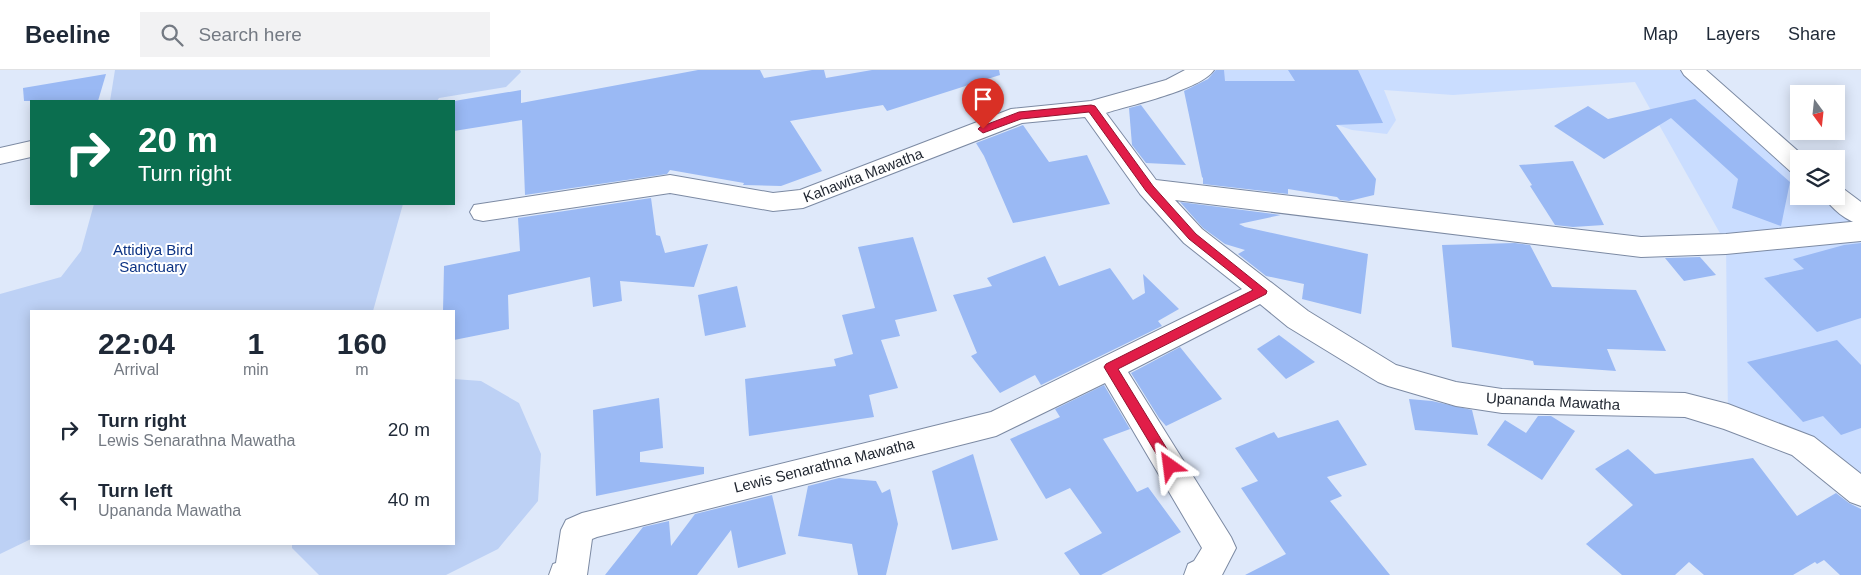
<!DOCTYPE html>
<html lang="en">
<head>
<meta charset="utf-8">
<style>
  :root { --surface:#fff; --page:#f2f2f3; --text:#1f2937; --muted:#747a83; --line:#e0e1e3 }
  body { margin:0; font-family:Arial,sans-serif; background:var(--page); color:var(--text); height:100vh; display:flex; flex-direction:column; font-size:19px; white-space:nowrap }
  * { box-sizing:border-box; margin:0 }
  p { font-size:16px; color:var(--muted) }
  .icon { flex:none; width:28px; height:28px; fill:none; stroke:currentColor; stroke-width:2; stroke-linecap:round; stroke-linejoin:round }
  .map { position:relative; flex:1; overflow:hidden }
  .drawer { position:absolute; left:30px; top:240px; width:425px; height:235px; display:flex; flex-direction:column; background:var(--surface); border-radius:0px; box-shadow:0 2px 12px #0003 }
  .drawer>* { flex:none }
  .banner { position:absolute; left:30px; top:30px; width:425px; height:105px; border-radius:0px; box-shadow:0 2px 12px #0003; background:#0b6e4f; color:#fff; overflow:hidden }
  .needle { width:32px; rotate:165deg }
  .tools { position:absolute; left:1790px; top:15px; display:grid; gap:10px }
  .tools a { display:grid; place-items:center; width:55px; height:55px; border-radius:0px; background:var(--surface); box-shadow:0 2px 12px #0003; font-size:25px }
  .pin { position:absolute; display:grid; place-items:center; width:42px; height:42px; color:#fff; margin:-51px -21px; border-radius:50% 50% 50% 0; rotate:-45deg; box-shadow:0 0 5px #0007 }
  .pin .icon { rotate:45deg }
  .me { position:absolute; width:55px; margin:-28px; rotate:329deg; stroke-linejoin:round; filter:drop-shadow(0 0 4px #0008) }
  .turn { display:flex; align-items:center; gap:18px; height:105px; padding:0 25px; font-size:22px }
  .turn .icon { width:65px; height:65px; stroke-width:2.5 }
  .turn b { display:block; font-size:35px; line-height:42px }
  .eta { display:flex; justify-content:space-evenly; align-items:center; height:85px; text-align:center }
  .eta b { font-size:30px; font-weight:700; line-height:35px }
  ul { padding:0; list-style:none }
  li { display:flex; align-items:center; gap:15px; height:70px; padding:0 25px }
  li div { flex:1 }
  li b { display:block; font-size:19px }
  li em { font-style:normal }
  header { display:flex; align-items:center; gap:30px; box-sizing:border-box; height:70px; padding:0 25px; background:var(--surface); border-bottom:1px solid var(--line) }
  header strong { font-size:24px }
  nav { display:flex; gap:28px; margin-inline-start:auto; font-size:18px }
  .search { width:350px; height:45px; background:var(--page); display:flex; align-items:center; gap:12px; box-sizing:border-box; padding:0 18px; border-radius:0px; color:var(--muted); font-size:19px }
  .map>svg:first-child { display:block }
  .built { fill:#caddff }
  .green { fill:#bdd1f5 }
  .building { fill:#9ab9f4 }
  .lines { fill:none; stroke-linecap:round; stroke-linejoin:round }
  .minor-casing { stroke:#7c8aa3; stroke-width:2 }
  .primary-casing { stroke:#7c8aa3; stroke-width:2 }
  .minor { fill:#fff; fill-rule:evenodd }
  .primary { fill:#fff; fill-rule:evenodd }
  .route { fill:#e11d48; stroke:#92132f }
  .labels { text-anchor:middle; dominant-baseline:central; stroke-width:4; stroke-linejoin:round; paint-order:stroke }
  .street-label { font-size:15px; fill:#1e242e; stroke:#fff }
  .park-label { font-size:15px; fill:#0d3485; stroke:#fff }
</style>
</head>
<body>
<header>
<strong>Beeline</strong>
<div class="search"><svg class="icon" aria-label="search" viewBox="0 0 24 24"><circle cx="10" cy="10" r="6"/><path d="M15 15l6 6"/></svg>Search here</div>
<nav><a>Map</a><a>Layers</a><a>Share</a></nav>
</header>
<div class="map">
<svg width="1861" height="505" viewBox="0 0 1861 505">
  <rect width="100%" height="100%" fill="#dfe9fa"/>
  <!-- built -->
  <polygon class="built" points="1207,0 1692,0 1799,95 1799,126 1836,126 1861,146 1861,422 1728,347 1726,174 1635,12 1453,25 1384,20 1396,50 1387,64 1352,60 1332,53 1234,30"/>
  <!-- green -->
  <g class="green">
    <polygon points="115,0 520,0 521,2 506,17 439,28 437,31 110,31"/>
    <polygon points="94,134 403,134 373,241 31,241 31,469 0,484 0,224 61,207 81,181"/>
    <polygon points="454,309 481,311 519,333 541,384 538,431 498,479 446,505 319,505 292,478 292,474 454,474"/>
  </g>
  <!-- building -->
  <g class="building">
    <polygon points="698,0 760,0 764,8 812,0 824,0 826,8 872,0 999,0 1000,5 887,41 883,35 790,51 822,101 781,116 743,115 744,113 670,100 667,104 525,125 522,50 454,61 454,31 521,20 521,33"/>
    <polygon points="1216,0 1224,0 1225,11 1295,11 1288,0 1358,0 1383,53 1336,55 1376,109 1374,125 1349,131 1340,130 1337,127 1288,119 1288,124 1203,114 1203,108 1202,107 1184,21 1208,9"/>
    <polygon points="106,4 98,31 24,31 23,18"/>
    <polygon points="1695,29 1790,112 1781,156 1732,138 1738,109 1671,48 1604,89 1554,56 1588,36 1608,49"/>
    <polygon points="1141,35 1186,95 1146,93 1132,75 1129,38"/>
    <polygon points="1023,55 1049,92 1087,85 1110,134 1013,153 984,86 976,73"/>
    <polygon points="1573,91 1604,155 1573,157 1555,155 1530,116 1532,115 1519,95"/>
    <polygon points="651,128 656,165 660,166 665,183 708,174 694,217 620,211 622,231 593,237 590,207 508,225 509,259 454,270 454,241 443,241 444,196 520,181 518,148"/>
    <polygon points="1180,132 1281,145 1239,154 1245,157 1368,184 1361,244 1302,229 1304,214 1266,206 1238,184 1245,180 1225,174 1203,158"/>
    <polygon points="913,167 937,241 895,250 900,266 881,270 898,318 869,325 874,347 749,366 745,309 836,296 834,289 853,284 842,245 875,238 858,177"/>
    <polygon points="1515,173 1530,175 1552,217 1636,220 1666,281 1607,279 1616,301 1534,295 1533,291 1452,277 1442,175"/>
    <polygon points="1861,173 1861,248 1817,262 1764,208 1804,199 1793,189 1844,175"/>
    <polygon points="1045,186 1059,216 1110,198 1133,230 1145,223 1143,204 1179,239 1158,251 1162,256 1041,315 1035,305 1000,323 971,286 977,283 953,225 992,216 987,208"/>
    <polygon points="1700,187 1716,205 1684,211 1665,188"/>
    <polygon points="737,216 746,257 705,266 698,225"/>
    <polygon points="1279,265 1315,292 1286,309 1257,279"/>
    <polygon points="1837,270 1861,295 1861,358 1841,365 1823,346 1803,352 1747,292"/>
    <polygon points="1180,277 1222,329 1166,356 1159,348 1131,303"/>
    <polygon points="1104,315 1130,359 1103,369 1137,422 1148,417 1181,462 1101,505 1080,505 1064,483 1102,463 1070,418 1046,429 1010,369 1060,347 1055,339"/>
    <polygon points="659,328 663,378 640,382 640,392 704,397 704,404 596,426 593,340"/>
    <polygon points="1409,329 1432,331 1472,340 1478,365 1415,360"/>
    <polygon points="1538,346 1551,346 1575,361 1542,410 1487,375 1505,350 1526,363"/>
    <polygon points="1338,350 1367,395 1327,407 1342,426 1330,431 1390,505 1245,505 1286,484 1241,418 1258,411 1235,378 1274,362 1278,368"/>
    <polygon points="1628,379 1655,404 1753,388 1797,446 1836,423 1849,433 1861,439 1861,505 1840,505 1824,490 1817,494 1815,492 1793,505 1704,505 1689,492 1675,505 1622,505 1586,474 1633,435 1595,399"/>
    <polygon points="973,384 998,470 952,480 932,401"/>
    <polygon points="839,408 876,411 882,423 890,419 898,454 886,505 858,505 852,474 798,466 808,416"/>
    <polygon points="772,425 786,484 738,498 731,460 697,505 605,505 643,457 669,451 671,476 695,444"/>
  </g>
  <g class="lines">
    <defs>
      <g id="minor">
        <path d="M 1185,0 L 1214,0 C 1201,20 1130,35 1106,43 L 1156,110 L 1641,167 L 1726,164 L 1861,151 L 1861,171 L 1726,184 L 1641,187 L 1175,130 L 1202,159 L 1308,241 L 1396,295 L 1456,312 L 1502,319 L 1685,323 L 1728,334 L 1814,367 L 1861,404 L 1861,436 L 1850,432 L 1792,385 L 1724,359 L 1685,347 L 1502,343 L 1456,336 L 1388,316 L 1378,312 L 1288,257 L 1260,234 L 1128,302 L 1231,467 L 1236,478 L 1222,505 L 1184,505 L 1188,494 L 1194,491 L 1202,478 L 1105,313 L 996,366 L 597,467 L 592,469 L 587,505 L 549,505 L 553,494 L 556,493 L 561,460 L 566,450 L 582,443 L 991,342 L 1242,219 L 1184,173 L 1140,124 L 1085,47 L 1022,53 L 803,138 L 773,141 L 670,123 L 483,151 L 474,149 L 470,142 L 474,135 L 670,105 L 773,123 L 800,120 L 1011,39 L 1091,31 L 1166,10 Z"/>
        <polygon points="31,71 31,87 0,94 0,78"/>
      </g>
      <g id="primary">
        <polygon points="1681,0 1706,0 1807,89 1799,89 1799,103 1790,101 1684,5"/>
        <path d="M 1836,117 L 1845,120 L 1861,132 L 1861,155 C 1847,151 1831,139 1824,126 L 1836,126 Z"/>
      </g>
    </defs>
    <!-- minor casing -->
    <use href="#minor" class="minor-casing"/>
    <!-- primary casing -->
    <use href="#primary" class="primary-casing"/>
    <!-- minor -->
    <use href="#minor" class="minor"/>
    <!-- primary -->
    <use href="#primary" class="primary"/>
  </g>
  <!-- route -->
  <polygon class="route" points="1091,35 1095,36 1153,116 1196,164 1267,221 1266,224 1118,299 1175,392 1177,396 1175,400 1170,401 1166,400 1104,297 1106,294 1253,220 1189,169 1146,121 1089,42 1021,49 983,63 978,59 980,57 1019,42"/>
  <g class="labels">
    <!-- street labels -->
    <g class="street-label">
      <text transform="translate(863 105) rotate(-21)">Kahawita Mawatha</text>
      <text transform="translate(1553 331) rotate(3)">Upananda Mawatha</text>
      <text transform="translate(824 395) rotate(-14)">Lewis Senarathna Mawatha</text>
    </g>
    <!-- park labels -->
    <g class="park-label">
      <text x="153" y="179">Attidiya Bird<tspan x="153" dy="17">Sanctuary</tspan></text>
    </g>
  </g>
</svg>
<div class="tools">
<a><svg class="needle" viewBox="-14 -14 28 28"><path d="M0-13l5 13h-10z" fill="#e53935"/><path d="M0 13l5-13h-10z" fill="#747a83"/></svg></a>
<a><svg class="icon" aria-label="layers" viewBox="0 0 24 24"><path d="M12 4l9 5-9 5-9-5zM3 14l9 5 9-5"/></svg></a>
</div>
<div class="pin" style="left:983px;top:59px;background:#d93025"><svg class="icon" aria-label="arrive" viewBox="0 0 24 24"><path d="M6 21V4h12l-3 4 3 4H6"/></svg></div>
<svg class="me" style="left:1170px;top:396px" viewBox="-20 -20 40 40"><path d="M0-17L14 15 0 8-14 15z" fill="#e11d48" stroke="#fff" stroke-width="4"/></svg>
<div class="banner">
<div class="turn"><svg class="icon" aria-label="right" viewBox="0 0 24 24"><path d="M7 20v-9h11M14 6l5 5-5 5"/></svg><div><b>20 m</b>Turn right</div></div>
</div>
<section class="drawer">
<div class="eta">
<div><b>22:04</b><p>Arrival</p></div>
<div><b>1</b><p>min</p></div>
<div><b>160</b><p>m</p></div>
</div>
<ul>
<li><svg class="icon" aria-label="right" viewBox="0 0 24 24"><path d="M7 20v-9h11M14 6l5 5-5 5"/></svg><div><b>Turn right</b><p>Lewis Senarathna Mawatha</p></div><em>20 m</em></li>
<li><svg class="icon" aria-label="left" viewBox="0 0 24 24"><path d="M17 20v-9H6M10 6l-5 5 5 5"/></svg><div><b>Turn left</b><p>Upananda Mawatha</p></div><em>40 m</em></li>
</ul>
</section>
</div>
</body>
</html>
